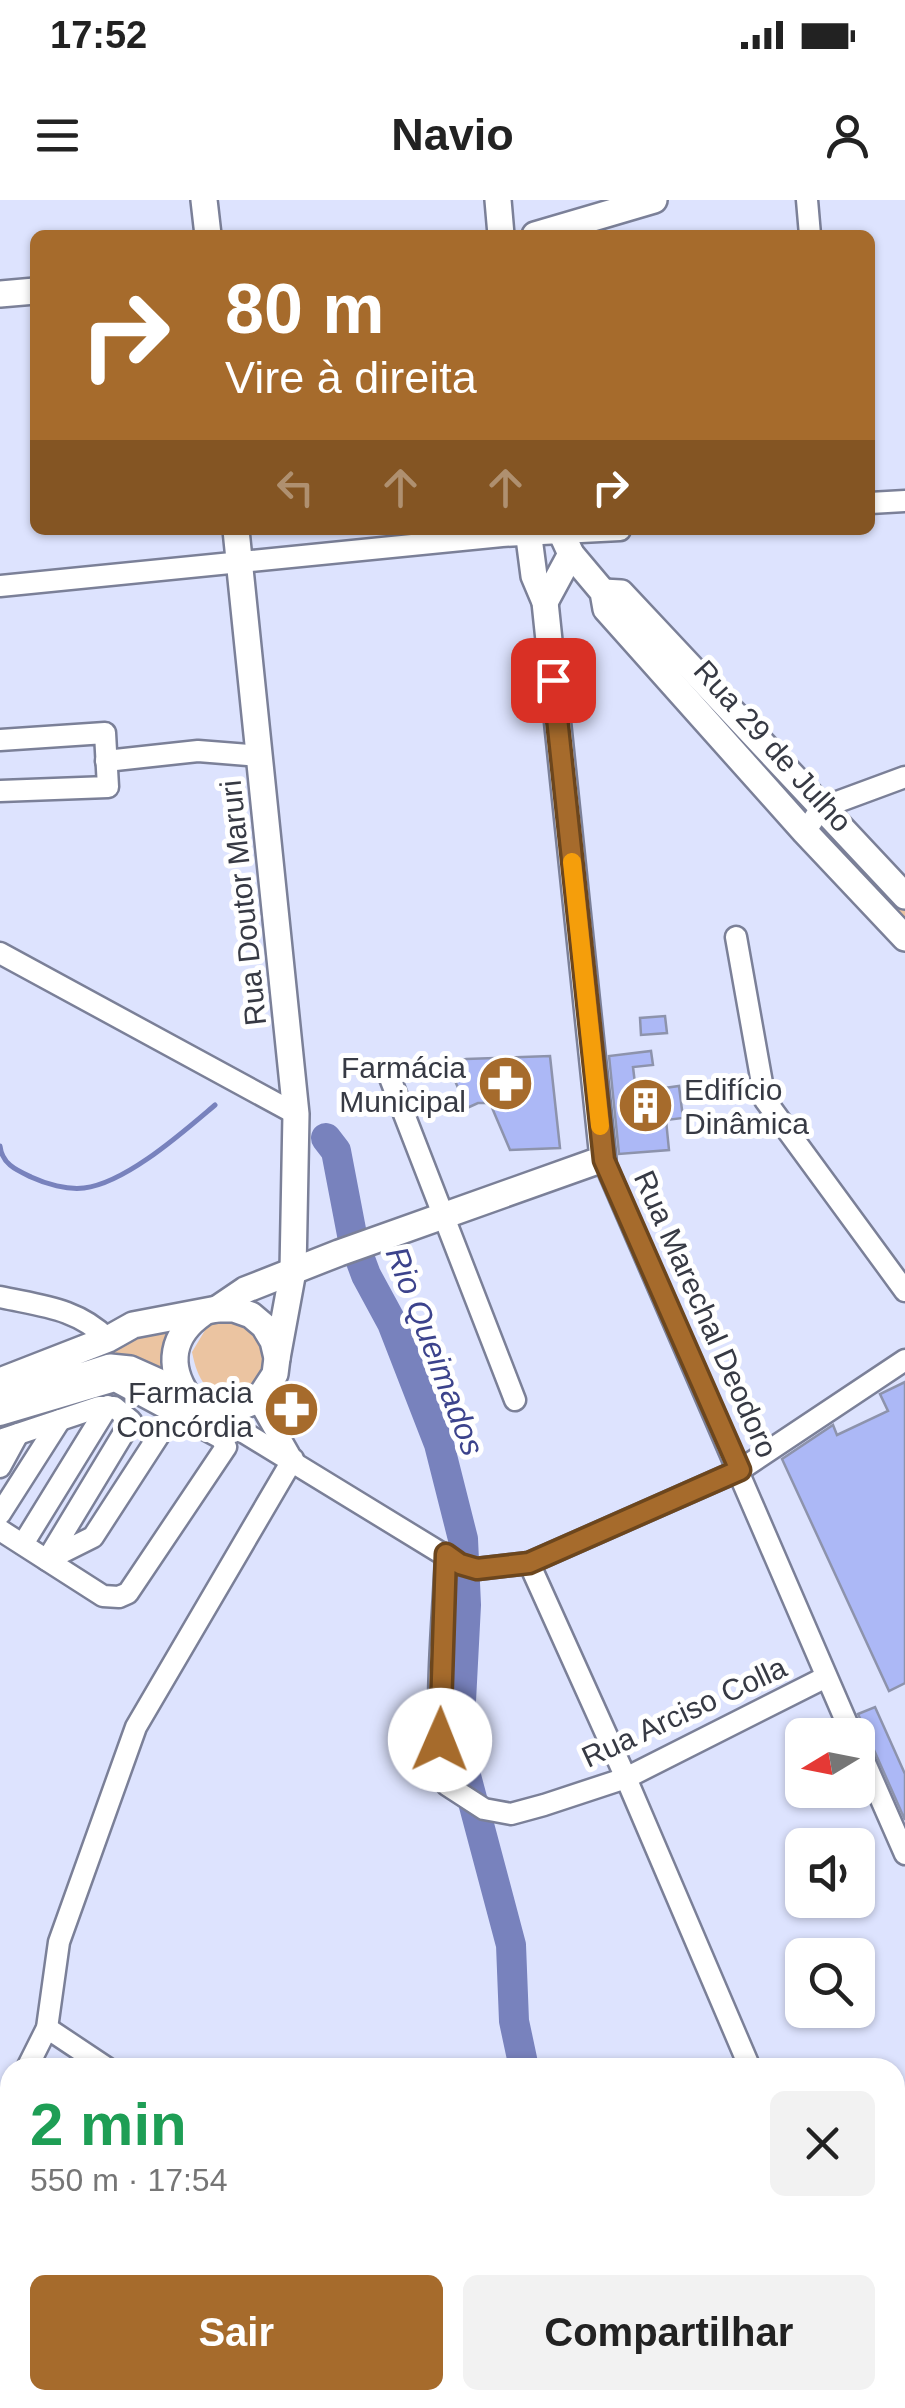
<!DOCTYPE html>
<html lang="pt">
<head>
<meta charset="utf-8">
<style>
  :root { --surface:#fff; --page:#f2f2f2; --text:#222; --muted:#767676; --accent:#a66b2c }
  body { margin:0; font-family:Arial,sans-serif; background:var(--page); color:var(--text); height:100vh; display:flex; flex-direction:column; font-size:38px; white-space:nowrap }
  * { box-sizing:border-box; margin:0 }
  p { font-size:32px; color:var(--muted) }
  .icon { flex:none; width:55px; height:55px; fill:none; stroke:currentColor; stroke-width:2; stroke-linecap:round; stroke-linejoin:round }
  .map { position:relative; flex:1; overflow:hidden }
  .details { position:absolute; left:0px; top:1858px; width:905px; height:352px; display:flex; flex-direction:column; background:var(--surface); border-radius:30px 30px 0 0; box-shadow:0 2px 8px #0004 }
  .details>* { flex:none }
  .hud { position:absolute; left:30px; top:30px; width:845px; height:305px; border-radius:15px; box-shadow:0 2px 8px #0004; background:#a66b2c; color:#fff; overflow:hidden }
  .needle { width:65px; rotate:260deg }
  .tools { position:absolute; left:785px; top:1518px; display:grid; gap:20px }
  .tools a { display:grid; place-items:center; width:90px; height:90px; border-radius:15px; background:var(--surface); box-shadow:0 2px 8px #0004; font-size:50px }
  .pin { position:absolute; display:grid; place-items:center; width:85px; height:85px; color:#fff; margin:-42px; border-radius:20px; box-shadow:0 5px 15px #0006 }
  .me { position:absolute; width:110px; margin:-55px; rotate:1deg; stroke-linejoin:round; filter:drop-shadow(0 0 8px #0008) }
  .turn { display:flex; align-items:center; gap:35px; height:210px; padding:0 30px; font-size:45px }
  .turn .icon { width:130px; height:130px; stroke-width:2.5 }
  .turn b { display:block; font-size:70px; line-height:85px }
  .lanes { display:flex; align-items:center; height:95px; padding:0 30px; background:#0003; justify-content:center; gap:50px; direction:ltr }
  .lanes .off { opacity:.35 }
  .round { display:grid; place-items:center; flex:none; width:105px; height:105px; border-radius:15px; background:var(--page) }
  .head { display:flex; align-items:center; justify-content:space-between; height:170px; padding:0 30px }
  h1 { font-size:60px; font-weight:700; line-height:75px; color:#1e9e55 }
  .action { display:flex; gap:20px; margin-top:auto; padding:20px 30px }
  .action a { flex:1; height:115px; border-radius:15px; background:var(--accent); color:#fff; font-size:40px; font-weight:700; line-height:115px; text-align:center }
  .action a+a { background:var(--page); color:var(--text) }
  .status { display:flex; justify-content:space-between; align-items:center; height:70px; padding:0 50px; background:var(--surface); direction:ltr }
  .status svg { height:28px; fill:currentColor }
  header { display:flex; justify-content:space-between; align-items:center; height:130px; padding:0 30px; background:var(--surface); font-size:45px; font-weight:700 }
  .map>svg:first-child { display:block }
  .green { fill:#ebc4a1 }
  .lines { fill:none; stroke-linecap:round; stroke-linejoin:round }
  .stream { stroke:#7882bd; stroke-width:5 }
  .river { stroke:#7882bd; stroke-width:30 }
  .building { fill:#acb8f6; stroke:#8d93ac; stroke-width:2.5 }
  .minor-casing { stroke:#7b8098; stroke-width:25 }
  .major-casing { stroke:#7b8098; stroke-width:30 }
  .minor { stroke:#fff; stroke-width:20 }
  .major { stroke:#fff; stroke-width:25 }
  .route-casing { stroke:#6c461d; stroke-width:25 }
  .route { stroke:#a66b2c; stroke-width:18 }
  .slow { stroke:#f59e0b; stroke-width:18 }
  .labels { text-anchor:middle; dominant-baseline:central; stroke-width:10; stroke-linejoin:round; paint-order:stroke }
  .street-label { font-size:30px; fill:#373a44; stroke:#fff }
  .poi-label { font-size:30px; fill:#373a44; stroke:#fff; text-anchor:end }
  .water-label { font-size:32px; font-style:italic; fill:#3c438c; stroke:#fff }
</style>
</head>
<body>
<div class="status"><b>17:52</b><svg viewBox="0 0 49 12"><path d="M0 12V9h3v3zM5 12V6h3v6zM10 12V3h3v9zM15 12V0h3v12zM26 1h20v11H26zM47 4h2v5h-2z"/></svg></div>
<header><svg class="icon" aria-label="menu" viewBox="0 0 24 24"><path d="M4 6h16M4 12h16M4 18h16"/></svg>Navio<svg class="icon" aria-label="person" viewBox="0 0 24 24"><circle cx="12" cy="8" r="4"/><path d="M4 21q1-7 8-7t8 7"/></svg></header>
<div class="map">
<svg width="905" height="2208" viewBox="0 0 905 2208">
  <rect width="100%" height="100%" fill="#dde3fe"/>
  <!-- green -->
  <g class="green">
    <polygon points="841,647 852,648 905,705 905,727 841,659"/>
    <path d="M 227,1118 L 248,1122 C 261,1145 266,1157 261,1183 L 232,1205 C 206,1190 198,1182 192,1152 L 210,1122 Z"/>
    <polygon points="168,1126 174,1129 165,1172 111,1156 111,1146"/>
  </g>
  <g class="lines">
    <!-- stream -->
    <g class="stream">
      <path d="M 0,946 C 2,964 16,970 31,977 C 46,984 67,990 84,988 C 126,983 183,932 215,905"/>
      <polyline points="895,1944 905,1943"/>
    </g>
    <!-- river -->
    <g class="river">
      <polyline points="326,938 336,951 353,1040 366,1075 392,1123 439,1244 463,1339 466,1405 461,1501 465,1572 511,1745 514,1821 524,1868"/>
      <polyline points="452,2208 453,2200"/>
    </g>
  </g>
  <!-- building -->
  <g class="building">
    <polygon points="665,816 667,833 641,835 640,818"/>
    <polygon points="651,851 653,865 633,867 636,892 679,886 683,918 666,920 669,950 619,954 609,856"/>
    <polygon points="550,856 560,948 510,950 490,903 478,903 467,908 448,865 466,859"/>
    <polygon points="905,1182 905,1483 889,1491 782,1259 833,1225 837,1235 888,1211 880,1194"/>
    <polygon points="875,1507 905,1574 905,1620 858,1514"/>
  </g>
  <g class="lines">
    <defs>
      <g id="minor">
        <polyline points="807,0 810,35"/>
        <polyline points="870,303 905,301"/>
        <polyline points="0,386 502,336 620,330"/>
        <polyline points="0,540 105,533 108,587 0,591"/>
        <polyline points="106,561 198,551 261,556"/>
        <polyline points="805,632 821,608 905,577"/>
        <polyline points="736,737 765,900 905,1091"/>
        <polyline points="0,753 296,914"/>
        <polyline points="390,878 515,1200"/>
        <polyline points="603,959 852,1535"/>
        <path d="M 0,1097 C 41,1106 77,1108 108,1139"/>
        <polyline points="258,1200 289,1254"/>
        <polyline points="209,1211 459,1364 477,1369 529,1363 740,1270 905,1160"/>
        <polyline points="0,1215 115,1181 221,1238 226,1247 128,1393 119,1397 103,1396 0,1330"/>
        <polyline points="0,1240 99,1207 114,1207 131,1221 47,1360 93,1337 174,1212"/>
        <polyline points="0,1267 18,1234"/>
        <polyline points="0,1314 60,1220"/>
        <polyline points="23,1344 108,1206"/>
        <path d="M 446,1354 C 444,1420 431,1523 447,1585 L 484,1609 L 511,1614 L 544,1605 L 626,1578 L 826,1477"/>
        <polyline points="529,1363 626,1578 750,1868"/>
        <polyline points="858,1547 905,1654"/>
        <polyline points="47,1828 107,1868"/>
        <polyline points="27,1868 47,1828 59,1742 136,1527 293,1259"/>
        <polyline points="0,1921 10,1901"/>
        <polyline points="0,1963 10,1970"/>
        <polyline points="895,1991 905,1991"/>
        <polyline points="895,2042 905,2058"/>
        <polyline points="370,2200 383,2208"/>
        <polyline points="831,2200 891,2205 905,2197"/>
        <polyline points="614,2208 615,2200"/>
      </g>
      <g id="major">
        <polyline points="204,0 208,35"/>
        <polyline points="498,0 501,35"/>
        <polyline points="535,35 654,0"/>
        <polyline points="0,94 35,91"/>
        <polyline points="236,330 296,914 293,1071 277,1158"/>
        <polyline points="560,330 571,354 603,392 606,409 805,632 905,738"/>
        <polyline points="603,392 621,393 905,696"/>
        <polyline points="545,402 571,354"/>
        <polyline points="217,1109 245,1090 339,1053 603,959 545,402 534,376 528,330"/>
        <polyline points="0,1181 108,1139 133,1125 217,1109 234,1109 251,1115 264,1126 273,1141 277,1158 275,1174 258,1200 230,1211 200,1205 177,1190 130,1169 110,1167 0,1202"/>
        <path d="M 187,1195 C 167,1165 172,1135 202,1114"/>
      </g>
    </defs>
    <!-- minor casing -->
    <use href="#minor" class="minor-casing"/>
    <!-- major casing -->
    <use href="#major" class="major-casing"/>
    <!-- minor -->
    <use href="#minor" class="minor"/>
    <!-- major -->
    <use href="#major" class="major"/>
  </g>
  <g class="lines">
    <defs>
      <polyline id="route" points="440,1540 446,1354 460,1364 477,1369 529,1363 740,1270 604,960 553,480"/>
    </defs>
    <!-- route casing -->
    <use href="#route" class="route-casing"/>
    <!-- route -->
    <use href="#route" class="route"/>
    <!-- slow -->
    <polyline class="slow" points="572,662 600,926"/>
  </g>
  <!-- icons -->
  <defs>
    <symbol id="pharmacy-disc" viewBox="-11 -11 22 22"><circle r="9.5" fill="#a66b2c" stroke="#fff"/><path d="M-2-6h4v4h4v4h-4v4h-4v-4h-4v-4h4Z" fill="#fff"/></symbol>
    <symbol id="building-disc" viewBox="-11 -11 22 22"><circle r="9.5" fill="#a66b2c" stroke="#fff"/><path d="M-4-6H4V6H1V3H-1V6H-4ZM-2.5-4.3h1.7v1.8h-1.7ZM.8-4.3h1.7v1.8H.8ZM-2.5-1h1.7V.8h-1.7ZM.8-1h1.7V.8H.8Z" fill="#fff"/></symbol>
  </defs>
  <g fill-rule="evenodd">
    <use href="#pharmacy-disc" x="474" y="852" width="63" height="63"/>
    <use href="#building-disc" x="614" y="874" width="63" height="63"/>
    <use href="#pharmacy-disc" x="260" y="1178" width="63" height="63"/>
  </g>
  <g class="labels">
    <!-- street labels -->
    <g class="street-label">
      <text transform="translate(773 546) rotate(48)">Rua 29 de Julho</text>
      <text transform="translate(243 703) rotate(-96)">Rua Doutor Maruri</text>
      <text transform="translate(706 1114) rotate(66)">Rua Marechal Deodoro</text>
      <text transform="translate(684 1512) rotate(-25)">Rua Arciso Colla</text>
    </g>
    <!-- poi labels -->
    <g class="poi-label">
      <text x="466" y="867">Farmácia<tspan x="466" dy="34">Municipal</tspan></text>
      <text x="684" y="889" text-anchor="start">Edifício<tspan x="684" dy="34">Dinâmica</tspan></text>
      <text x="253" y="1192">Farmacia<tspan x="253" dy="34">Concórdia</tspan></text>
    </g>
    <!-- water labels -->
    <g class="water-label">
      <text transform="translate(435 1151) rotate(69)">Rio Queimados</text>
    </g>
  </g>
</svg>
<div class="tools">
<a><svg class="needle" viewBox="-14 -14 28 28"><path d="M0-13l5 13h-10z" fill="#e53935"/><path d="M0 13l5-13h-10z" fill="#767676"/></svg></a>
<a><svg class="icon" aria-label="sound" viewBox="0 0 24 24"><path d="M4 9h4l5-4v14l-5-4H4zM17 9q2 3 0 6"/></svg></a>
<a><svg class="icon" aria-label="search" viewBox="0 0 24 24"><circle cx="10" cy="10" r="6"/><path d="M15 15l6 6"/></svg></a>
</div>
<div class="pin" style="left:553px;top:480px;background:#d93025"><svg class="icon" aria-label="arrive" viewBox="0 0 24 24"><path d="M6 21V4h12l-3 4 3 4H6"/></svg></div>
<svg class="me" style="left:440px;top:1540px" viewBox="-20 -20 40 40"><circle r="19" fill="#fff"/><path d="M0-13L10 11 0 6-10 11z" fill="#a66b2c"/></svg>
<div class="hud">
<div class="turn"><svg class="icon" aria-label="right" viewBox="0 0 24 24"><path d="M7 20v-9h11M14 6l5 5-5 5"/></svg><div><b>80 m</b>Vire à direita</div></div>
<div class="lanes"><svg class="icon off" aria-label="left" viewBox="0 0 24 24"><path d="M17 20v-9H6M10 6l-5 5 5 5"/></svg><svg class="icon off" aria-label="ahead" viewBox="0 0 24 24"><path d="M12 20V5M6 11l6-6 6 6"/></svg><svg class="icon off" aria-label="ahead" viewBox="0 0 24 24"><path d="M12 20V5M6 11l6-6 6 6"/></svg><svg class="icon" aria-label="right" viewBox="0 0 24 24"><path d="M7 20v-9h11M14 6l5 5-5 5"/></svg></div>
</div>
<section class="details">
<div class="head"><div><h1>2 min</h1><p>550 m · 17:54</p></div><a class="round"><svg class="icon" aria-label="close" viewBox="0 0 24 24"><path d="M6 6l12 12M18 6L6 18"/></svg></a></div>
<div class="action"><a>Sair</a><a>Compartilhar</a></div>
</section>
</div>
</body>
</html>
